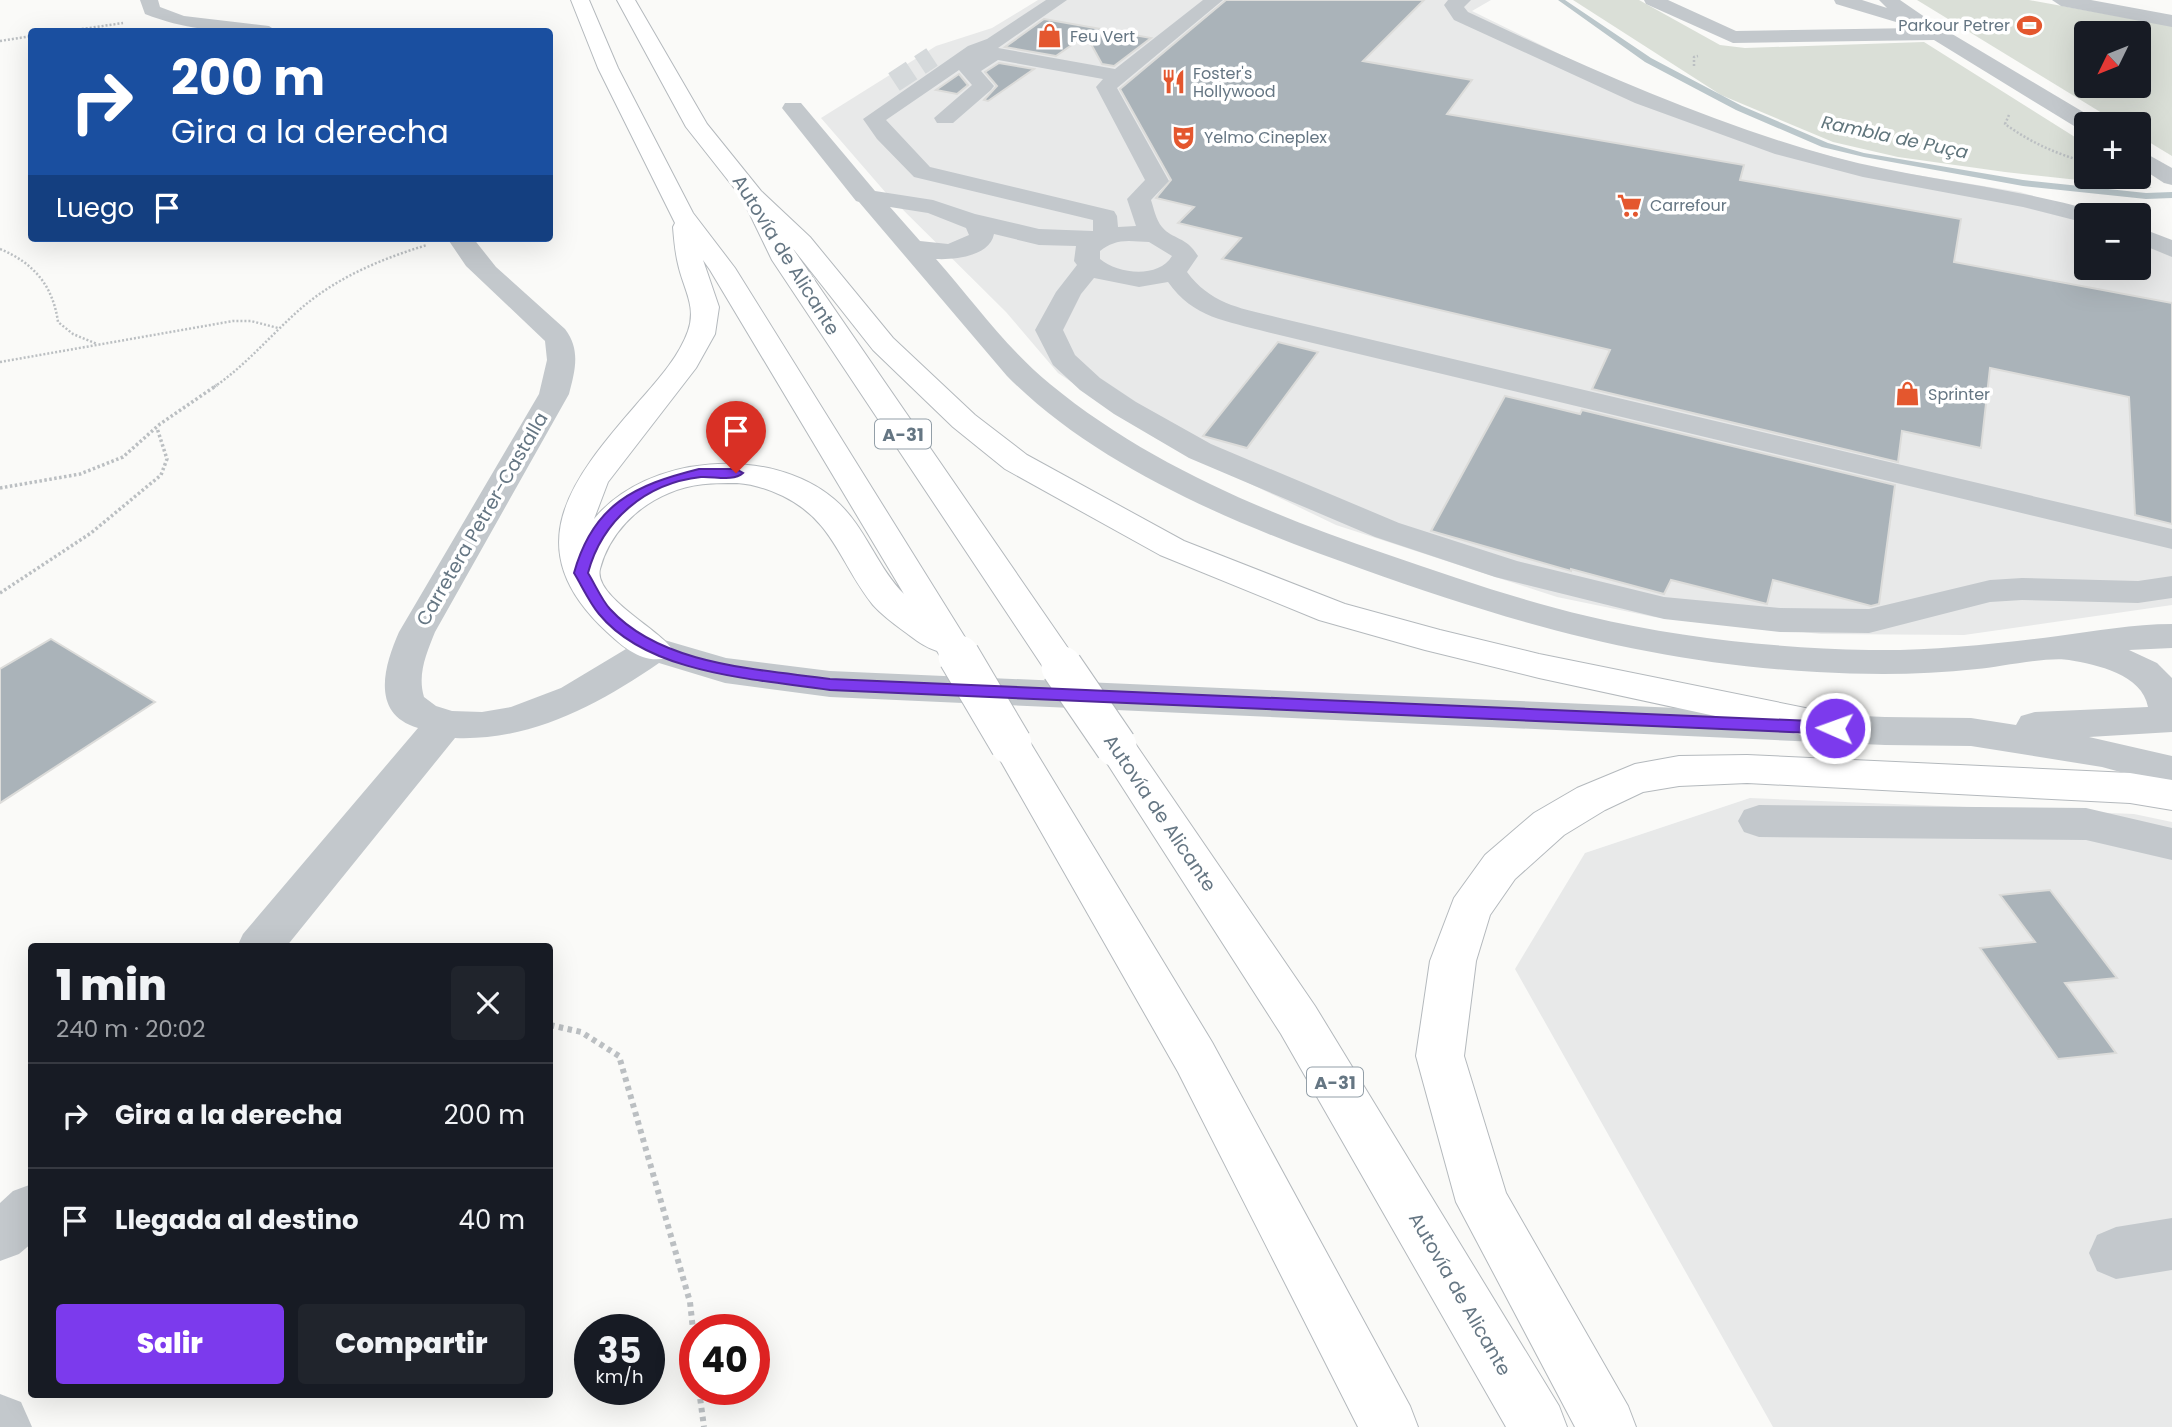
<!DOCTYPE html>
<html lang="es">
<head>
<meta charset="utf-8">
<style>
  :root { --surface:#171b24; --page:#20242c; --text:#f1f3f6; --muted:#9ea1a6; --line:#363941; --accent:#7c3aed }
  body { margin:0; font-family:Poppins,sans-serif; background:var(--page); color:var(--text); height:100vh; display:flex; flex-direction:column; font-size:26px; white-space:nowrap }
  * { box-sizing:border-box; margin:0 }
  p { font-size:23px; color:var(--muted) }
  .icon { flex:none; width:38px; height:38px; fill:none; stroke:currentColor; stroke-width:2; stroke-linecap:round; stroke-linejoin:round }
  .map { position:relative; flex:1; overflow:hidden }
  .details { position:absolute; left:28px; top:943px; width:525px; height:455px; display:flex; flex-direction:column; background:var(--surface); border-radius:7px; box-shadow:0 7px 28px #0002 }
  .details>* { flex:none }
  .hud { position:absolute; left:28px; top:28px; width:525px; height:214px; border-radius:7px; box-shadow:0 7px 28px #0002; background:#1a4fa0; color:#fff; overflow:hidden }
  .needle { width:46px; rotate:227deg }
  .fabs { position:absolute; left:2074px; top:21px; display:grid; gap:14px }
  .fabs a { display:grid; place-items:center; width:77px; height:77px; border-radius:7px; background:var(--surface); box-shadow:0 7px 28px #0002; font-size:35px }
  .speed { position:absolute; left:574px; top:1314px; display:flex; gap:14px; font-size:35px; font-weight:700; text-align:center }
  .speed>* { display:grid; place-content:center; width:91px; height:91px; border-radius:50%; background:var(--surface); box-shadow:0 7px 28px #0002; line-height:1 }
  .speed small { font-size:18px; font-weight:400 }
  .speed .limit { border:10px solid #d22; background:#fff; color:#111 }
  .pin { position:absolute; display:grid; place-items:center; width:60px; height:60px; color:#fff; margin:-72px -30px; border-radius:50% 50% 50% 0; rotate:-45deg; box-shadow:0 0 7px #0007 }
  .pin .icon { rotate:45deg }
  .me { position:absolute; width:77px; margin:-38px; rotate:272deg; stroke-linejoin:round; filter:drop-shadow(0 0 5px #0008) }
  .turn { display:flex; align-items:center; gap:24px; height:147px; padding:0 28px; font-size:32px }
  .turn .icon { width:91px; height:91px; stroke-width:2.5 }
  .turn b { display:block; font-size:49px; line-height:60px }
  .then { display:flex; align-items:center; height:66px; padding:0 28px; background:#0003; gap:14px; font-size:26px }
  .round { display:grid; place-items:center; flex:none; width:74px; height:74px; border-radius:7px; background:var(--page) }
  .overview { display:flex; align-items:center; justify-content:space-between; height:119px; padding:0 28px }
  h1 { font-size:42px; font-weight:800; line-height:52px }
  .button { display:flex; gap:14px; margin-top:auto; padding:14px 28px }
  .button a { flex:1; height:80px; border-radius:7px; background:var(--accent); color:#fff; font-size:28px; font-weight:800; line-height:80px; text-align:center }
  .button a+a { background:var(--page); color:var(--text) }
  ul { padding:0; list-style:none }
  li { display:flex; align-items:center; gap:21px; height:105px; padding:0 28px; border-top:2px solid var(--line) }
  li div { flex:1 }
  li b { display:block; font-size:26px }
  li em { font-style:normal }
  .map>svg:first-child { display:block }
  .built { fill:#e8e9e9 }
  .green { fill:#dadfd7; fill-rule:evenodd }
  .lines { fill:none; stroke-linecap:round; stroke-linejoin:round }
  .stream { fill:#bbc7cb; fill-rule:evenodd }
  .building { fill:#aab3b9; stroke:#dcdcda; stroke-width:2 }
  .minor-tunnel { stroke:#d5d9db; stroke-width:21; stroke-dasharray:21 10; stroke-linecap:butt }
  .highway-casing { stroke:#b4b9bd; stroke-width:2 }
  .path-far2 { stroke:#bbbfc2; stroke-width:2.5; stroke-dasharray:2 2; stroke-linecap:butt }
  .path-far1 { stroke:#bbbfc2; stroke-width:3.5; stroke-dasharray:2.5 2.5; stroke-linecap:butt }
  .path { stroke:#bbbfc2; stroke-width:6; stroke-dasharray:4.5 4.5; stroke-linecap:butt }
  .minor { fill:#c3c8cc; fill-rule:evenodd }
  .highway { fill:#fff; fill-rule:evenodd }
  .highway-bridge-far1-casing { stroke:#b4b9bd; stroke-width:35; stroke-linecap:butt }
  .highway-bridge-casing { stroke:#b4b9bd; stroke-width:43; stroke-linecap:butt }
  .highway-bridge-far1 { stroke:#fff; stroke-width:33 }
  .highway-bridge { stroke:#fff; stroke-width:41 }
  .route { fill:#7c3aed; stroke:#51269a; stroke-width:2 }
  .labels { text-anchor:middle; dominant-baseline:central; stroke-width:7; stroke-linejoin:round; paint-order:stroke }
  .far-poi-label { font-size:16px; fill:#657683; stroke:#fff; text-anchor:start }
  .far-water-label { font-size:18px; font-style:italic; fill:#60757c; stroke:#fff }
  .shield { fill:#fff; stroke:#939fa8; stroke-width:2 }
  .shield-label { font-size:18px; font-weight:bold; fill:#657683 }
  .street-label { font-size:19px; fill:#657683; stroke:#fff }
</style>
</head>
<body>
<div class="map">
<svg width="2172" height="1427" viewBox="0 0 2172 1427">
  <rect width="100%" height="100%" fill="#fafaf8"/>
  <!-- built -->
  <g class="built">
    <polygon points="1038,0 1491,0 1472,11 1657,102 1748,134 1874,168 2020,192 2096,215 2086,215 2086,268 2138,268 2139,228 2172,247 2172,605 1964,635 1821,634 1654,617 1557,597 1336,525 1157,439 1058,373 1006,312 886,193 821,118 936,46 992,28"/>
    <polygon points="1750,798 2134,814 2172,822 2172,1427 1773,1427 1515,969 1585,853"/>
  </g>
  <!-- green -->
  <g class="green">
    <polygon points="1573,0 1639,0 1720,45 1745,48 1924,42 2086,144 2086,177 2135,177 2152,188 2005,172 1898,157 1833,142 1721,95"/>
    <path d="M 1917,0 L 2029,0 L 2172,26 L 2172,156 L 2139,136 L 2138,124 L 2120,124 ZM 2086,33 L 2138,33 L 2138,86 L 2086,86 Z"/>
  </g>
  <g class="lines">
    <!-- stream -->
    <polygon class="stream" points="1558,0 1565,0 1651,58 1742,106 1828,143 1864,153 2023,180 2146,193 2172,192 2172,198 2146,199 2023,186 1864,157 1822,147 1736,110 1645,62"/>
  </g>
  <!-- building -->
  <g class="building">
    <polygon points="1226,0 1424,0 1363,61 1472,80 1447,114 1744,165 1740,180 1961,219 1954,262 2172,303 2172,524 2135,515 2129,397 1990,368 1981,448 1902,431 1898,462 1592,389 1610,350 1222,259 1241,238 1178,223 1194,207 1156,198 1171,180 1120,89"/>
    <polygon points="1044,19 1095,28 1151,38 1114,66 1102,64 1086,35 1056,56 1005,47"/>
    <polygon points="999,63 1034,69 988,101 984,100 997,86 985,72"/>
    <polygon points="959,74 968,85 957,94 936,90"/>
    <polygon points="1278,342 1318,352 1247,448 1203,436"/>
    <polygon points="1505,396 1580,414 1582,410 1895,485 1879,604 1871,606 1773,580 1767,604 1671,580 1664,594 1571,569 1571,571 1431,531"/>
    <polygon points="51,639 155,702 0,803 0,669"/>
    <polygon points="2050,890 2117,978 2065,983 2116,1053 2058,1059 1980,948 2035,942 2000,895"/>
  </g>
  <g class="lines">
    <!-- minor-tunnel -->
    <polyline class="minor-tunnel" points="894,82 932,57"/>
    <defs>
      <g id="highway">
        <path d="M 571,0 L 589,0 L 618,68 L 693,213 L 735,268 L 976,655 L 971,664 L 958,667 L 945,664 L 937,651 C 924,647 916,640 905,632 C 894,624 882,615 873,605 C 840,564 834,521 783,496 C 768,489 753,484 737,483 C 713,483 692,483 669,493 C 637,506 609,534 600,569 C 593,596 660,630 672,649 L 667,658 C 643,664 624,648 607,632 C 516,548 571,480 636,405 C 655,383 678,359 688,331 C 697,306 683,288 678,264 C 675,252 674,239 673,227 L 675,223 L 598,68 ZM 703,260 L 710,270 L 904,594 C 876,566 865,525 834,499 C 770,445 647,454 594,519 L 608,482 L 696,368 L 715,334 L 719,307 Z"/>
        <polygon points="617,0 635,0 707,124 761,191 810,237 893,338 975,415 1027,455 1184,541 1345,604 1440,630 1539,654 1835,714 1849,718 1854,728 1849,738 1835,742 1539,678 1425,650 1319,620 1160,555 1005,469 953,427 873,350 791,246 1081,667 1075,676 1062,679 1049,676 772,260 742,198 686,127"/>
        <polygon points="1011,730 1025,734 1212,1042 1410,1406 1418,1427 1358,1427 1178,1072 991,744 997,734"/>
        <polygon points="1116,732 1130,736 1315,1006 1559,1406 1567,1427 1506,1427 1281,1034 1096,746 1102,736"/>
        <polygon points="1747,755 2130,773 2172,780 2172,810 2130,803 1747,783 1679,786 1643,792 1605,810 1564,835 1515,879 1490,915 1476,961 1464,1056 1506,1193 1628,1406 1636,1427 1575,1427 1456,1202 1416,1056 1430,961 1454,898 1485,855 1534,813 1577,788 1635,764 1679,756"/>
      </g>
    </defs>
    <!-- highway casing -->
    <use href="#highway" class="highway-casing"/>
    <!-- path-far2 -->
    <g class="path-far2">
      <polyline points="62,32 123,23"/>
      <polyline points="0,41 32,36"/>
      <polyline points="1694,66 1694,57 1698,56"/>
      <path d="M 2009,115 L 2005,124 C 2030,142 2056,154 2086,162"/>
      <path d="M 0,249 C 34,263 53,286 58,322 L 73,334 L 97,344"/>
      <polyline points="0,362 233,321 251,321 278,328"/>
      <path d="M 214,387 C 245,366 270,336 298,311 C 335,278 381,259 427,245"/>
    </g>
    <!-- path-far1 -->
    <g class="path-far1">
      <polyline points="0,488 80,474 123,457 160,424 217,385"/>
      <polyline points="0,593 91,533 161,475 167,459 157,428"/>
    </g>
    <!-- path -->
    <g class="path">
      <polyline points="550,1025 581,1032 619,1056 690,1302 695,1348"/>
      <polyline points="699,1390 704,1427"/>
    </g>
    <!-- minor -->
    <g class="minor">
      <path d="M 140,0 L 158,0 L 160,7 L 184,16 L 269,26 L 278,32 C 230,32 191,32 145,14 Z"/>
      <path d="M 1046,0 L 1067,0 L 998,48 L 1115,69 L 1203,0 L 1223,0 L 1117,88 L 1169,181 L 1151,200 C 1154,209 1156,220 1162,227 C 1173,240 1186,236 1198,256 L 1187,272 C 1212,306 1245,309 1284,319 L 2172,529 L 2172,549 L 1267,332 C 1227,321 1193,318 1168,282 L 1139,287 L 1094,278 L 1081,294 L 1063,330 L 1075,355 L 1100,378 L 1136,402 L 1211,444 L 1399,523 L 1517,561 L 1664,597 L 1780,608 L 1869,609 L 1990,580 L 2022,578 L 2138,581 L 2172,576 L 2172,598 L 2138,603 L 2022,600 L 1990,602 L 1869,633 L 1780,632 L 1664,619 L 1495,577 L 1375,537 L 1189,458 L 1114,414 L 1080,390 L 1053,365 L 1035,330 L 1056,292 L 1077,265 L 1074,261 L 1076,246 L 1039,245 L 994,234 C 990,256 955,260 936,259 C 973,301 1007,349 1050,384 C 1147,464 1268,514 1386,554 C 1453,577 1519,600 1587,616 C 1679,638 1775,648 1869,650 C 1932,651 1995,644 2058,636 C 2096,631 2133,624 2172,624 L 2172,648 L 2129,650 L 2157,663 L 2172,678 L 2172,732 L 2089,737 L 2172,756 L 2172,786 L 2102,767 L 1971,746 L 1885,745 L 830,697 L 725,683 L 659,663 C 598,705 531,741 455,738 L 286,947 L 237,947 L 243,934 L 418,728 C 370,714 384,666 399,632 L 539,394 L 547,360 L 545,341 L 466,266 L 447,238 L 473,238 L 496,267 L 565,329 C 581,350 575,371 569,394 L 435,632 C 427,652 417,674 424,697 L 436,706 L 452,711 L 482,712 L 511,707 L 561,688 L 641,640 L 654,637 L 726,658 L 830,671 L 1885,717 L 1971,718 L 2016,725 L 2021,716 L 2035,712 L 2148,707 C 2142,674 2097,665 2069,660 C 2050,656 1999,667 1977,669 C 1923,675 1870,675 1817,672 C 1652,663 1516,624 1362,569 C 1240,526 1099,469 1007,376 L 859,202 L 856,201 L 782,108 L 785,103 L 801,103 L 875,191 L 933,200 L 975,214 L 1039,229 L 1093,231 L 1093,220 L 914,177 L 877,139 L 863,119 L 968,46 L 987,39 ZM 998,60 L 1103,79 L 1096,87 L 1145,180 L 1127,199 L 1136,226 L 1118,227 L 1117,216 L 1114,211 L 930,167 L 886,120 L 959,70 L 972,85 L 934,118 L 937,123 L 953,123 L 991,90 L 994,86 L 981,71 ZM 890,207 L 928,213 L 966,228 L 969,235 L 948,244 L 920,241 ZM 1129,241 L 1149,242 L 1172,256 C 1158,279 1118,274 1100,259 L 1100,251 C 1109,244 1117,241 1129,241 Z"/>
      <path d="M 1448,0 L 1471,0 L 1464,7 L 1468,12 C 1587,68 1707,122 1834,157 C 1920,180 2009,186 2095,211 L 2098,215 L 2086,215 L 2086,223 L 2023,207 L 1863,177 L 1775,154 L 1635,103 L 1454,20 L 1444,5 Z"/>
      <polygon points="1644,0 1668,0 1736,31 1916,28 1836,4 1834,0 1862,0 1887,8 1879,0 1900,0 1932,22 2095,119 2098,124 2086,124 2086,130 2079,129 1934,40 1733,43 1646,4"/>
      <polygon points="2052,0 2091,0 2172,15 2172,27 2061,6"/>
      <polygon points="2138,149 2172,168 2172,185 2164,183 2138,166"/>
      <polygon points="2138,227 2172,240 2172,257 2138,243"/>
      <polygon points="1759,805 2086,808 2172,828 2172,860 2086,840 1759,837 1744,832 1738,821 1744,810"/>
      <polygon points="32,1184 32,1243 19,1254 0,1261 0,1203 13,1191"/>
      <polygon points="2172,1218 2172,1270 2116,1279 2097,1271 2089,1253 2097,1235 2116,1227"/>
      <polygon points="0,1394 21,1402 32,1427 0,1427"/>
    </g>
    <!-- highway -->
    <use href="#highway" class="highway"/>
    <defs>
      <polyline id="highway-bridge-far1" points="958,655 960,658"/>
      <g id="highway-bridge">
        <polyline points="959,656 1011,744"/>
        <polyline points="1062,667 1116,746"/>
      </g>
    </defs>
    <!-- highway-bridge-far1 casing -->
    <use href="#highway-bridge-far1" class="highway-bridge-far1-casing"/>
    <!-- highway-bridge casing -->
    <use href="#highway-bridge" class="highway-bridge-casing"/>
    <!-- highway-bridge-far1 -->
    <use href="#highway-bridge-far1" class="highway-bridge-far1"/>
    <!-- highway-bridge -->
    <use href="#highway-bridge" class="highway-bridge"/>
  </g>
  <!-- route -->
  <path class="route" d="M 699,469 L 736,469 L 743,473 C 733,482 714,476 701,477 C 646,483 602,520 588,573 C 595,584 601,599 610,609 C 662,666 759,669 830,679 L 1835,722 L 1843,728 L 1835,734 L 830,690 C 758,679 649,675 599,614 C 589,602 582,586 574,573 C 593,504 635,485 699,469 Z"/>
  <!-- icons -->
  <defs>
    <symbol id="stadium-bare" viewBox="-9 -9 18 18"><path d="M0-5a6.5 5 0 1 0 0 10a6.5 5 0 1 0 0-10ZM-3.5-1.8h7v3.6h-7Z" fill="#e4572e" stroke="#fff" stroke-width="2.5" paint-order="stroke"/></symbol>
    <symbol id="shop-bare" viewBox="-9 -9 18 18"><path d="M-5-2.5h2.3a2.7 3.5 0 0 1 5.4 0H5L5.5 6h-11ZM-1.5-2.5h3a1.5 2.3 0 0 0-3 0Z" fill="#e4572e" stroke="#fff" stroke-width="2.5" paint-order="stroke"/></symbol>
    <symbol id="restaurant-bare" viewBox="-9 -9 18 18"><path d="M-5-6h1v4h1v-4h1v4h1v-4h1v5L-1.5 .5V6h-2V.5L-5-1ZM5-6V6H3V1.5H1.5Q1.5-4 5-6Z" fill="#e4572e" stroke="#fff" stroke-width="2.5" paint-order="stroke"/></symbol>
    <symbol id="theatre-bare" viewBox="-9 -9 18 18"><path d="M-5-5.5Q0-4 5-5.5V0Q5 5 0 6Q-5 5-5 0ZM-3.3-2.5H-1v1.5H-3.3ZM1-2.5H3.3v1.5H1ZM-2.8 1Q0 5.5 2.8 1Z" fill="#e4572e" stroke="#fff" stroke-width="2.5" paint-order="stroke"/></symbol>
    <symbol id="supermarket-bare" viewBox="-9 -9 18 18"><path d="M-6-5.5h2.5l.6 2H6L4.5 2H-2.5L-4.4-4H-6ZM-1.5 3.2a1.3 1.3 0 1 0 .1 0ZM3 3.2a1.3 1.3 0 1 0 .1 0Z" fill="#e4572e" stroke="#fff" stroke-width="2.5" paint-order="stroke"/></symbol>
  </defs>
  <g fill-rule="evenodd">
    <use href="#stadium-bare" x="2012" y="8" width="35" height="35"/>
    <use href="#shop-bare" x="1032" y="18" width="35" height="35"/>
    <use href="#restaurant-bare" x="1156" y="64" width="35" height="35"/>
    <use href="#theatre-bare" x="1166" y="120" width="35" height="35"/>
    <use href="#supermarket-bare" x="1612" y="188" width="35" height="35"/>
    <use href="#shop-bare" x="1890" y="376" width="35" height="35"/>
  </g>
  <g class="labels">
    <!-- far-poi labels -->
    <g class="far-poi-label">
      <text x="2010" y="25" text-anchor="end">Parkour Petrer</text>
      <text x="1070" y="36">Feu Vert</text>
      <text x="1193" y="73">Foster's<tspan x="1193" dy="18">Hollywood</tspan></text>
      <text x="1204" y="137">Yelmo Cineplex</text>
      <text x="1650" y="205">Carrefour</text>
      <text x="1928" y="394">Sprinter</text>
    </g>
    <!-- far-water labels -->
    <g class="far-water-label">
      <text transform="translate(1895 137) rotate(12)">Rambla de Puça</text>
    </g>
    <!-- shield labels -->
    <g class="shield">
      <rect x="875" y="419.5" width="56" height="29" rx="5"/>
      <rect x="1307" y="1067.5" width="56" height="29" rx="5"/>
    </g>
    <g class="shield-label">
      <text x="903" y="434">A-31</text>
      <text x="1335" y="1082">A-31</text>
    </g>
    <!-- street labels -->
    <g class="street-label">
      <text transform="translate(786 255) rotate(58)">Autovía de Alicante</text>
      <text transform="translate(482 519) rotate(-60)">Carretera Petrer-Castalla</text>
      <text transform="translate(1160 813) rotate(56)">Autovía de Alicante</text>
      <text transform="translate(1460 1294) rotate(60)">Autovía de Alicante</text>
    </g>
  </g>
</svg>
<div class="fabs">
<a><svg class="needle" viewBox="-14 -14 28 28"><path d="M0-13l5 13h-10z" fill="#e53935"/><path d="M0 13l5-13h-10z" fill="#9ea1a6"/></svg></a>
<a>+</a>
<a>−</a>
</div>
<div class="speed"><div>35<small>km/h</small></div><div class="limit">40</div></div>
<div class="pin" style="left:736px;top:473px;background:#d93025"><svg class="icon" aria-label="arrive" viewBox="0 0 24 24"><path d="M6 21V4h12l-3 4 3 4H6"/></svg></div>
<svg class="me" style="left:1835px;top:728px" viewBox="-20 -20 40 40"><circle r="17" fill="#7c3aed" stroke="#fff" stroke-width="3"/><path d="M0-11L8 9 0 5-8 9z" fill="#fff"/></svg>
<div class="hud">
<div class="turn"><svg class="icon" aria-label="right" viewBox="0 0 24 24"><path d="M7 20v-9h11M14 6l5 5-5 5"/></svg><div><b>200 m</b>Gira a la derecha</div></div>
<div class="then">Luego<svg class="icon" aria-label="arrive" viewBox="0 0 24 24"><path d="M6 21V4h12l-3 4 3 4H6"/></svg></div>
</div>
<section class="details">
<div class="overview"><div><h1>1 min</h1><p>240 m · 20:02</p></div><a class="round"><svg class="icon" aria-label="close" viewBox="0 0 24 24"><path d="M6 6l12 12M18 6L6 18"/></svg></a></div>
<ul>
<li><svg class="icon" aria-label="right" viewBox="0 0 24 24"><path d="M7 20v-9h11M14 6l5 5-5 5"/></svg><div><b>Gira a la derecha</b></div><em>200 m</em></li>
<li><svg class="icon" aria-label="arrive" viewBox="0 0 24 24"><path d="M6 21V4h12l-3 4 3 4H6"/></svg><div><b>Llegada al destino</b></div><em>40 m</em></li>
</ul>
<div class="button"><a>Salir</a><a>Compartir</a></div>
</section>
</div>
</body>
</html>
